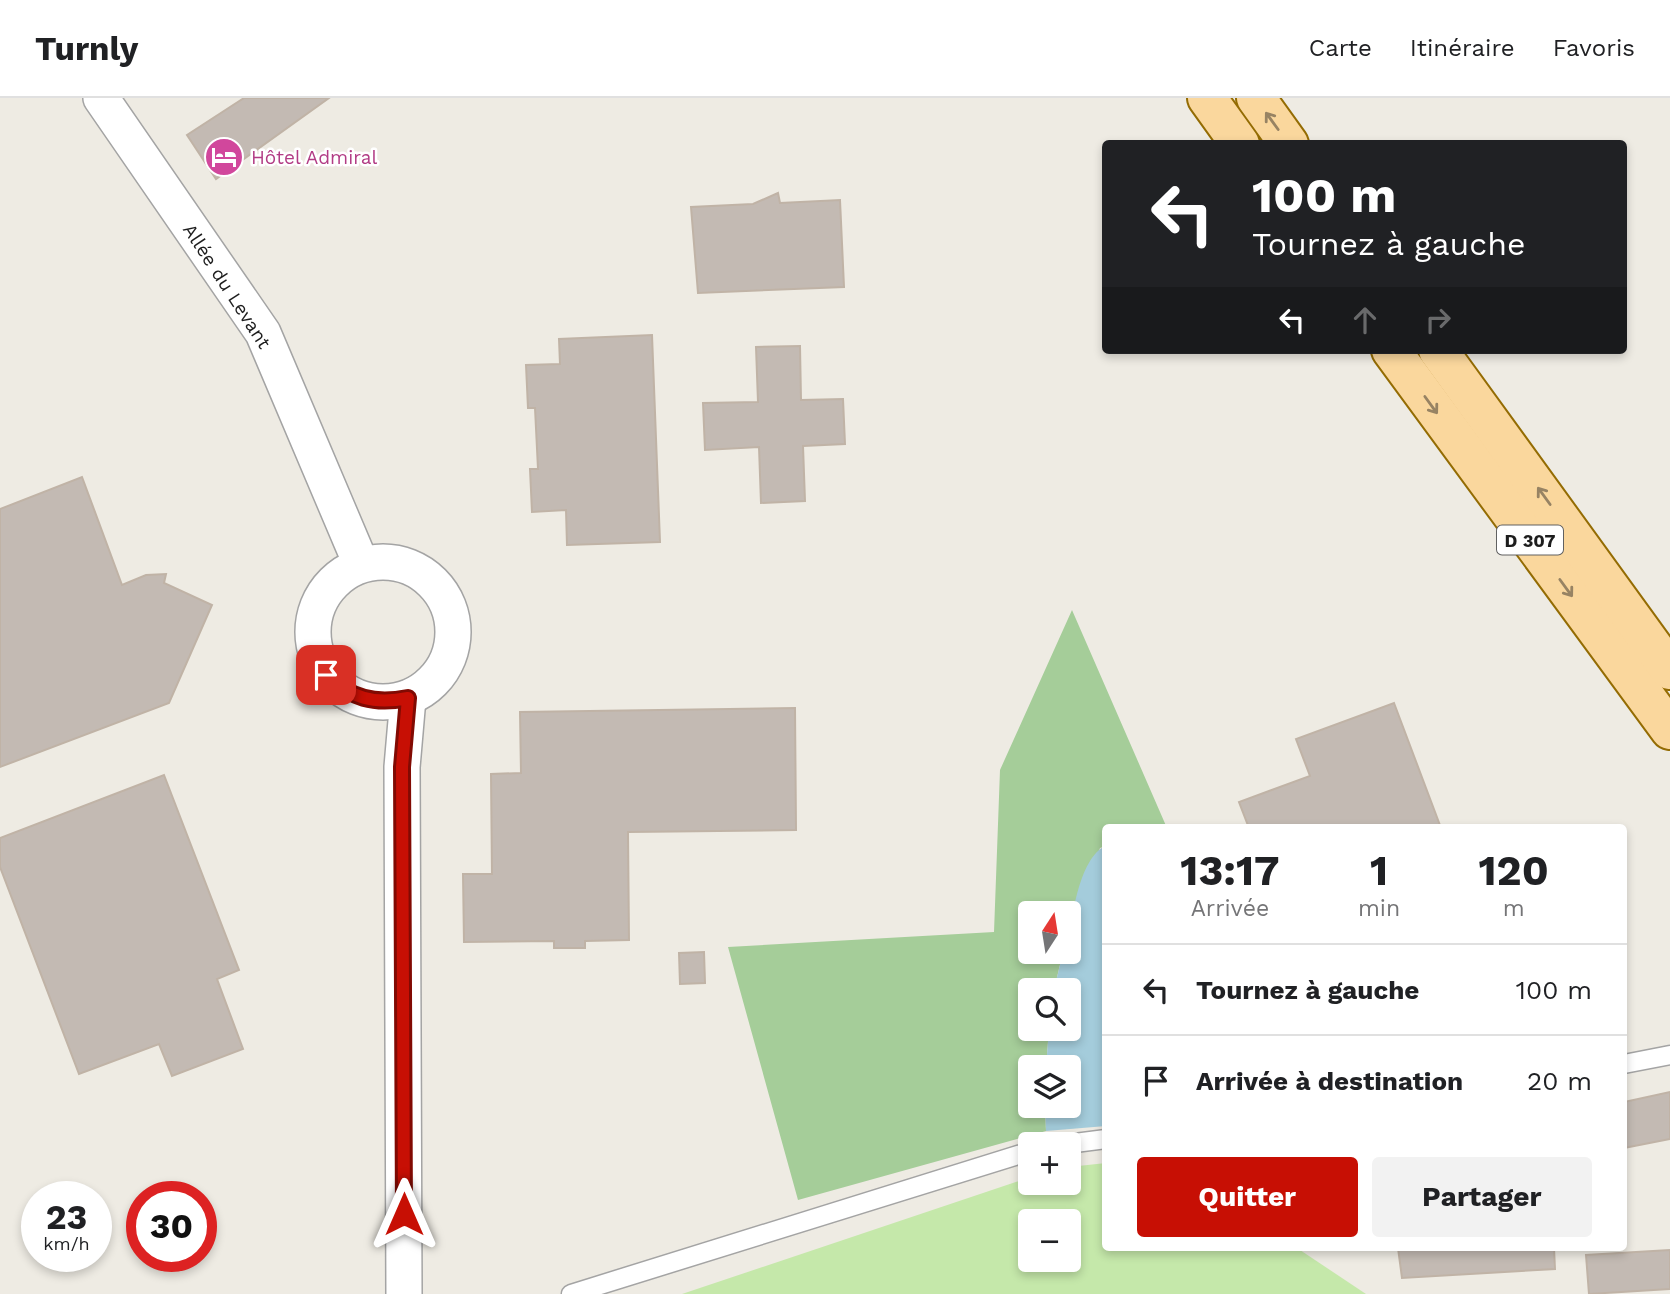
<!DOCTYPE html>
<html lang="fr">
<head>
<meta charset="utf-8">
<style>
  :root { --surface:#fff; --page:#f2f2f2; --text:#202124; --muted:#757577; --line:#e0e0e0; --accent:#c70f04 }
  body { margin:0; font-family:"Work Sans",sans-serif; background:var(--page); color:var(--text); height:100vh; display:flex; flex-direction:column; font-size:26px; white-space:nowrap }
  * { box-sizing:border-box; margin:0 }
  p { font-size:23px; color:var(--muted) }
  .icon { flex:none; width:38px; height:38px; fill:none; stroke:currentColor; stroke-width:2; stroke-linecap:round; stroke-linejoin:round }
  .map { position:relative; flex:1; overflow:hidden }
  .side { position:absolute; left:1102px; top:726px; width:525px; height:427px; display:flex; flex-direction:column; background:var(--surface); border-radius:7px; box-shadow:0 4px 10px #0003 }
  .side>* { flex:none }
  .top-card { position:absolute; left:1102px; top:42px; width:525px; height:214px; border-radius:7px; box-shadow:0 4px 10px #0003; background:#202124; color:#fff; overflow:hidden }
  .needle { width:46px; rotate:12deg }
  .tools { position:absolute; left:1018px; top:803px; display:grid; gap:14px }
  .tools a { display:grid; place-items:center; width:63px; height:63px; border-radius:7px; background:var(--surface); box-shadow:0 4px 10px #0003; font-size:35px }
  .speed { position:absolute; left:21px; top:1083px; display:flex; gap:14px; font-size:35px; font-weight:700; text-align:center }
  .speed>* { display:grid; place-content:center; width:91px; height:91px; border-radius:50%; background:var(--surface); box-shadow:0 4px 10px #0003; line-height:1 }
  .speed small { font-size:18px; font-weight:400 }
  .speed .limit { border:10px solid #d22; background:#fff; color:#111 }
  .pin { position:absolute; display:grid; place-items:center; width:60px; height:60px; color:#fff; margin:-30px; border-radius:14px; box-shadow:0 4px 10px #0006 }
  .me { position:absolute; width:77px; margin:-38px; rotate:0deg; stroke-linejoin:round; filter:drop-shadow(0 0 5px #0008) }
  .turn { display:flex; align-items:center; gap:24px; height:147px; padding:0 35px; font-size:32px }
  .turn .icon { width:91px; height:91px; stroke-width:2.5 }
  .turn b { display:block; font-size:49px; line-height:60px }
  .lanes { display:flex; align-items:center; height:66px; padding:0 35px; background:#0003; justify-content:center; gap:35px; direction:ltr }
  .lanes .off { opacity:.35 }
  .eta { display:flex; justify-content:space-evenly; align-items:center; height:119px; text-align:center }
  .eta b { font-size:42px; font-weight:700; line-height:49px }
  .button { display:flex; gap:14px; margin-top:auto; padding:14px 35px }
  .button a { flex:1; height:80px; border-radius:7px; background:var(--accent); color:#fff; font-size:28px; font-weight:700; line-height:80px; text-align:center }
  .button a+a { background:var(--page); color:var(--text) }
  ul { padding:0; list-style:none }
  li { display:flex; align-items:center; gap:21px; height:91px; padding:0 35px; border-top:2px solid var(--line) }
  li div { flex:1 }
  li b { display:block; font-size:26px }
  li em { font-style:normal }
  header { display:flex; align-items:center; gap:42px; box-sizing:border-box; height:98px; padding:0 35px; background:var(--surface); border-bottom:2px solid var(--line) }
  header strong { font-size:33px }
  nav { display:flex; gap:38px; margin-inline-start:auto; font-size:24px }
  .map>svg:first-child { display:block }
  .grass { fill:#c5e8aa; fill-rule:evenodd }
  .forest { fill:#a5cd99 }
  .water { fill:#a4ccdb }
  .building { fill:#c3bab3; stroke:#c0b3a6; stroke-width:2 }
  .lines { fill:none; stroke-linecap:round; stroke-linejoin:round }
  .lane-casing { stroke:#a4a4a4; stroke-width:21 }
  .street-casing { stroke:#a4a4a4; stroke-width:38 }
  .primary-casing { stroke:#946c03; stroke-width:42 }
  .lane { stroke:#fff; stroke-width:18 }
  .street { stroke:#fff; stroke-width:35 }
  .primary { stroke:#fad79d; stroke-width:38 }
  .oneway { stroke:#978363 }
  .route-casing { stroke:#810a03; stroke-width:18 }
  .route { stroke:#c70f04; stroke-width:12 }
  .labels { text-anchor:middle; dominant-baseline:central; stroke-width:5; stroke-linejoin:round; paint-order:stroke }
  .shield { fill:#fff; stroke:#616161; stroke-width:2 }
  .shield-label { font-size:18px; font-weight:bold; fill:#1d1d1d }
  .hotel-label { font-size:19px; fill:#b23c85; stroke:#fff; text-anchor:start }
  .street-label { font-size:19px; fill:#1d1d1d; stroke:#fff }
</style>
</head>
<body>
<header>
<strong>Turnly</strong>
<nav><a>Carte</a><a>Itinéraire</a><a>Favoris</a></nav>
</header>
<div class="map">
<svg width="1670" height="1196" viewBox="0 0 1670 1196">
  <rect width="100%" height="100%" fill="#eeebe3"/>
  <!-- grass -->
  <path class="grass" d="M 1106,1065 L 1106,1150 L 1297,1150 L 1366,1196 L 682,1196 L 1031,1079 L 1031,1085 L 1069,1085 L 1069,1069 ZM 1031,1124 L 1069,1124 L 1069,1162 L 1031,1162 Z"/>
  <!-- forest -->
  <polygon class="forest" points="1072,512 1167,730 1106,730 1106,748 1100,750 1069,830 1069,816 1031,816 1031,854 1063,854 1054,892 1031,892 1031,931 1049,931 1046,969 1031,970 1031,1008 1045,1008 1046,1033 798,1102 728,849 994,834 1000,672"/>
  <!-- water -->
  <path class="water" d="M 1106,748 L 1106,1028 L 1046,1033 L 1045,1008 L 1069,1008 L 1069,970 L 1046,969 L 1049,931 L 1069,931 L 1069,892 L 1054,892 L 1063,854 L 1069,854 C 1069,828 1079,758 1106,748 Z"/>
  <!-- building -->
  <g class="building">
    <polygon points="244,0 329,0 216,81 187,37"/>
    <polygon points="778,95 780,105 840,102 844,189 698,195 691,109 753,106"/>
    <polygon points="652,237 660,444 567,447 566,412 532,414 530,371 538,371 535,310 528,310 526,267 560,266 559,241"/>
    <polygon points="800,248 801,302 843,301 845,346 803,348 805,403 761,405 759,349 705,352 703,305 758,304 756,249"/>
    <polygon points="82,379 122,487 146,477 166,476 164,485 212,507 169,605 0,669 0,411"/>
    <polygon points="1394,605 1441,730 1249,730 1239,704 1310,678 1296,641"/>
    <polygon points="795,610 796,732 628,734 629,842 585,843 585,850 554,850 554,843 464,844 463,776 492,776 491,676 521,675 520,614"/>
    <polygon points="164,677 239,872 217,881 243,951 172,978 159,946 79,976 0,769 0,740"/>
    <polygon points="704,854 705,885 680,886 679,855"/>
    <polygon points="1670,994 1670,1041 1624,1050 1624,1004"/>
    <polygon points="1398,1150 1554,1150 1555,1171 1402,1180"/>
    <polygon points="1670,1152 1670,1191 1589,1196 1586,1157"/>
  </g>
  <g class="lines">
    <defs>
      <g id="lane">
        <polyline points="1624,966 1670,957"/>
        <polyline points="1067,1046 1106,1041"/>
        <polyline points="571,1196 1031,1053"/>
      </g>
      <g id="street">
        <polyline points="101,0 263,235 361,466"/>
        <circle cx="383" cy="534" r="70"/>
        <polyline points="404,1196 402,669 408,600"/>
      </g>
      <g id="primary">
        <polyline points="1207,0 1240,46"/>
        <polyline points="1256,0 1289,46"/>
        <polyline points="1391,252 1670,632"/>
        <polyline points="1438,252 1670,572"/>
      </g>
    </defs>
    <!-- lane casing -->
    <use href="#lane" class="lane-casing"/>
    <!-- street casing -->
    <use href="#street" class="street-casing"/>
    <!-- primary casing -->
    <use href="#primary" class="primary-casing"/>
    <!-- lane -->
    <use href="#lane" class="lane"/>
    <!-- street -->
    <use href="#street" class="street"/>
    <!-- primary -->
    <use href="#primary" class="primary"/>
  </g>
  <!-- one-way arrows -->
  <defs><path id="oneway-shaft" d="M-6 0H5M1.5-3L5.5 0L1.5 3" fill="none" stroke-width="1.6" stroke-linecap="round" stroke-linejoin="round" transform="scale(1.75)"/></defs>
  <g class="oneway">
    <use href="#oneway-shaft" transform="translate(1272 23) rotate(-126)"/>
    <use href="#oneway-shaft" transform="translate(1431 307) rotate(54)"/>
    <use href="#oneway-shaft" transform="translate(1544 398) rotate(-126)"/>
    <use href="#oneway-shaft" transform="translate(1566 490) rotate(54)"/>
  </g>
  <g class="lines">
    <defs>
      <path id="route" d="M 326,577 C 351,600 374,607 408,600 L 402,669 L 404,1116"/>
    </defs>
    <!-- route casing -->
    <use href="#route" class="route-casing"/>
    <!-- route -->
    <use href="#route" class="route"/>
  </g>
  <!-- icons -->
  <defs>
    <symbol id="hotel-disc" viewBox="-11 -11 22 22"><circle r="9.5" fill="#d1479c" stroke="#fff"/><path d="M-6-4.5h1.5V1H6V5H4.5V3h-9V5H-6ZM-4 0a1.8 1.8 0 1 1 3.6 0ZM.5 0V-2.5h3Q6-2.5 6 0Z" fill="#fff"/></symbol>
  </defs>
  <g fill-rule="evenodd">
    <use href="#hotel-disc" x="202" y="37" width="44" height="44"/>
  </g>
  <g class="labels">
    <!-- shield labels -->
    <rect class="shield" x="1497" y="427.5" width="66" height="29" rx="5"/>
    <g class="shield-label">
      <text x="1530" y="442">D 307</text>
    </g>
    <!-- hotel labels -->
    <g class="hotel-label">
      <text x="251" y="59">Hôtel Admiral</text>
    </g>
    <!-- street labels -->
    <g class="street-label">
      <text transform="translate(227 188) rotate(57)">Allée du Levant</text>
    </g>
  </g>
</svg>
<div class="tools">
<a><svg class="needle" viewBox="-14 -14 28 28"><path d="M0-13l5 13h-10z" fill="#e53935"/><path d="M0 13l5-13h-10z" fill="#757577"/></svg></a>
<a><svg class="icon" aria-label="search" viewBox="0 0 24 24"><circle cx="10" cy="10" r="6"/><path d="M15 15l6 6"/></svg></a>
<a><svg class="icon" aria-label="layers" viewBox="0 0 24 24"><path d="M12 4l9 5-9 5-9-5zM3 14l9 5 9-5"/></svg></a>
<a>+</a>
<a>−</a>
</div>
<div class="speed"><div>23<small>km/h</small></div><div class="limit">30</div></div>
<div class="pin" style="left:326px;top:577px;background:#d93025"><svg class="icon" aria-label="arrive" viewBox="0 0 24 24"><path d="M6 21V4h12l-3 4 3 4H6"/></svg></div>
<svg class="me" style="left:404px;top:1116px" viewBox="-20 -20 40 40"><path d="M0-17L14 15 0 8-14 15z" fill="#c70f04" stroke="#fff" stroke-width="4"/></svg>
<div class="top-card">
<div class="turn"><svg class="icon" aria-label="left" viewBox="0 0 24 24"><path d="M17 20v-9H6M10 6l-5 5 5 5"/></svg><div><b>100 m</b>Tournez à gauche</div></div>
<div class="lanes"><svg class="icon" aria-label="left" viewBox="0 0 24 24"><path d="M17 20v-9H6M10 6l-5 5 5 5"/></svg><svg class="icon off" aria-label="ahead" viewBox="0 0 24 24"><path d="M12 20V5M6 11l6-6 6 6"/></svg><svg class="icon off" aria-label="right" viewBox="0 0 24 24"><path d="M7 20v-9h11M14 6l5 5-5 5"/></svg></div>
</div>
<section class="side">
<div class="eta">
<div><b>13:17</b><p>Arrivée</p></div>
<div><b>1</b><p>min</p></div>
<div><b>120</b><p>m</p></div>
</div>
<ul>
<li><svg class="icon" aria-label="left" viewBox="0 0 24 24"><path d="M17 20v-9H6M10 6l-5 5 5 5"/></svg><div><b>Tournez à gauche</b></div><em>100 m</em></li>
<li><svg class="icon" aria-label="arrive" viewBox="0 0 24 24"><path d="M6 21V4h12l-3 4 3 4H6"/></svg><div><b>Arrivée à destination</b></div><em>20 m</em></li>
</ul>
<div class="button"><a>Quitter</a><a>Partager</a></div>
</section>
</div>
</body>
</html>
